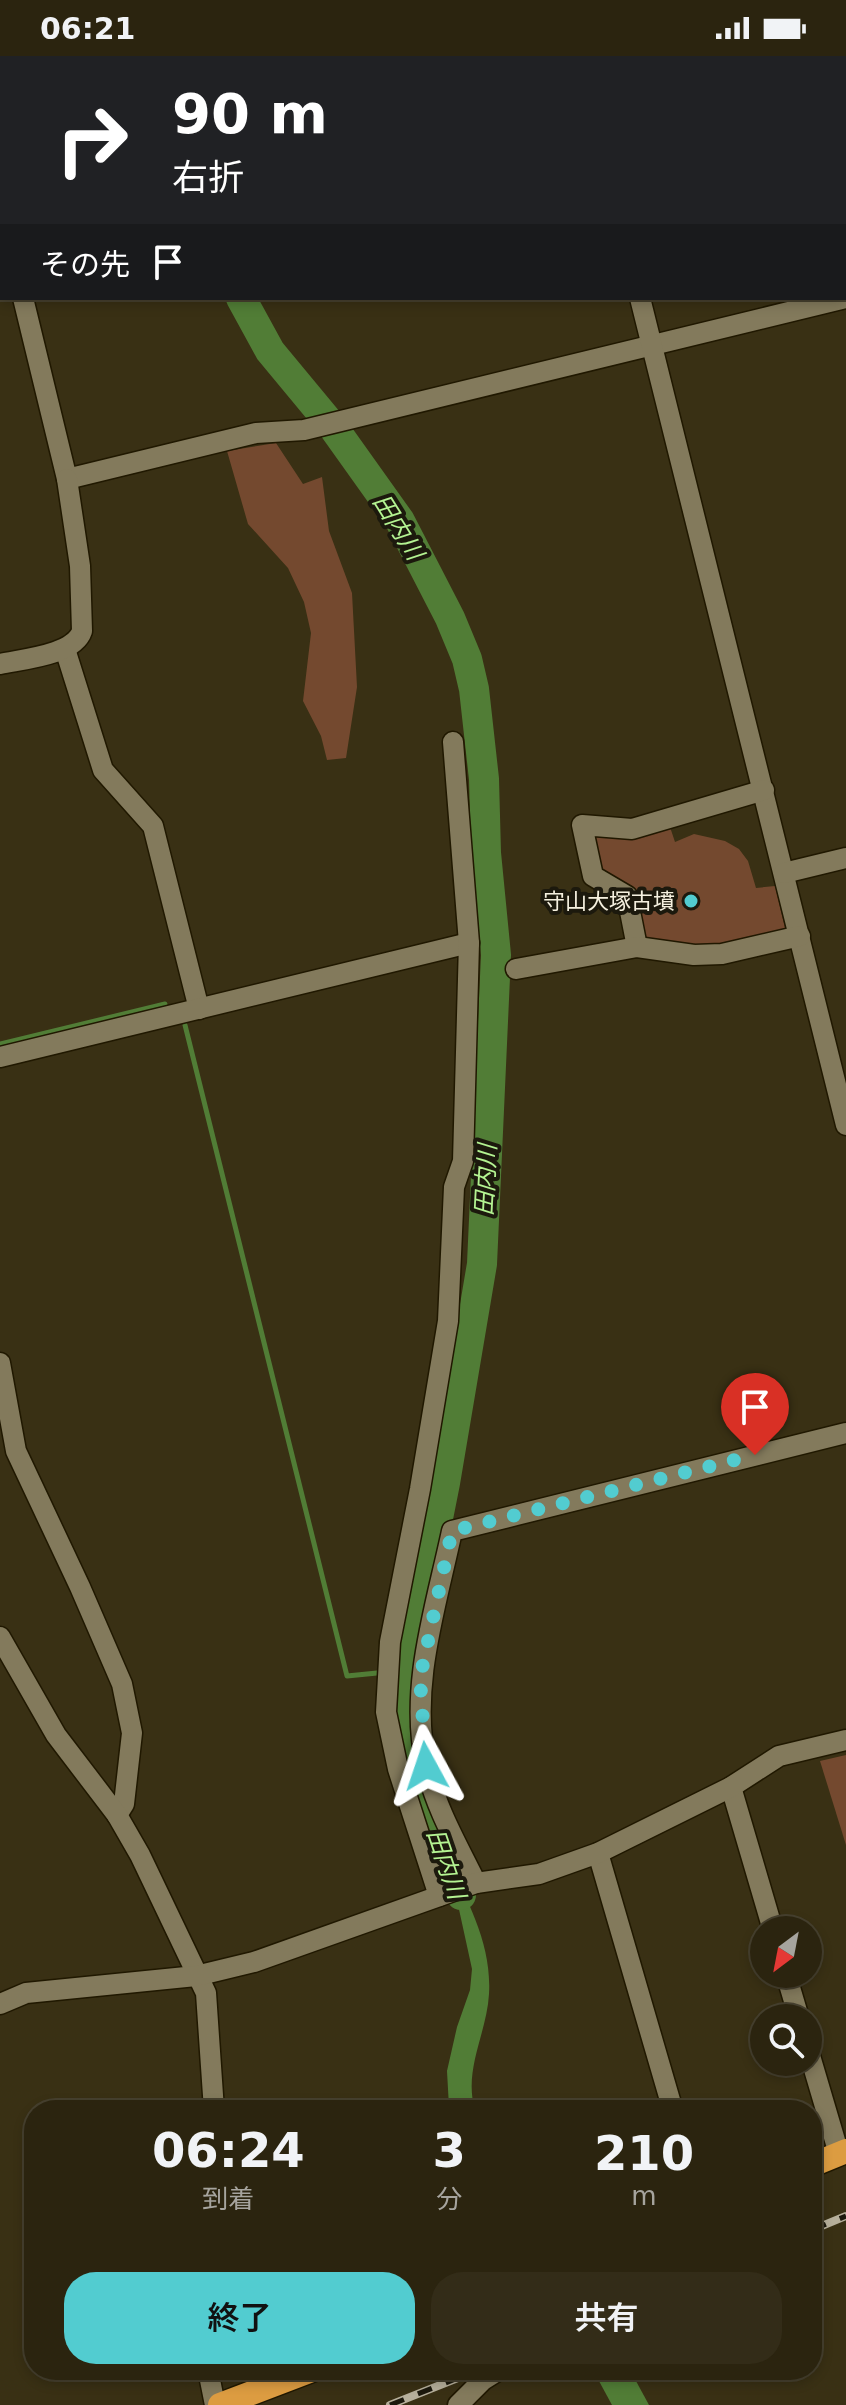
<!DOCTYPE html>
<html lang="ja">
<head>
<meta charset="utf-8">
<style>
  :root { --surface:#2b240f; --page:#332c18; --text:#f1f3f6; --muted:#a6a49e; --line:#47412f; --accent:#52ccd0 }
  body { margin:0; font-family:"DejaVu Sans","Noto Sans JP",sans-serif; background:var(--page); color:var(--text); height:100vh; display:flex; flex-direction:column; font-size:30px; white-space:nowrap }
  * { box-sizing:border-box; margin:0 }
  p { font-size:26px; color:var(--muted) }
  .icon { flex:none; width:44px; height:44px; fill:none; stroke:currentColor; stroke-width:2; stroke-linecap:round; stroke-linejoin:round }
  .map { position:relative; flex:1; overflow:hidden }
  .drawer { position:absolute; left:24px; top:2044px; width:798px; height:280px; display:flex; flex-direction:column; background:var(--surface); border-radius:32px; box-shadow:0 4px 12px #0003,0 0 0 2px var(--line) }
  .drawer>* { flex:none }
  .banner { position:absolute; left:0px; top:0px; width:846px; height:244px; box-shadow:0 4px 12px #0003,0 0 0 2px var(--line); background:#202124; color:#fff; overflow:hidden }
  .needle { width:52px; rotate:212deg }
  .tools { position:absolute; left:750px; top:1860px; display:grid; gap:16px }
  .tools a { display:grid; place-items:center; width:72px; height:72px; border-radius:50%; background:var(--surface); box-shadow:0 4px 12px #0003,0 0 0 2px var(--line); font-size:40px }
  .pin { position:absolute; display:grid; place-items:center; width:68px; height:68px; color:#fff; margin:-82px -34px; border-radius:50% 50% 50% 0; rotate:-45deg; box-shadow:0 0 8px #0007 }
  .pin .icon { rotate:45deg }
  .me { position:absolute; width:88px; margin:-44px; rotate:355deg; stroke-linejoin:round; filter:drop-shadow(0 0 6px #0008) }
  .turn { display:flex; align-items:center; gap:28px; height:168px; padding:0 40px; font-size:36px }
  .turn .icon { width:104px; height:104px; stroke-width:2.5 }
  .turn b { display:block; font-size:56px; line-height:68px }
  .then { display:flex; align-items:center; height:76px; padding:0 40px; background:#0003; gap:16px; font-size:30px }
  .eta { display:flex; justify-content:space-evenly; align-items:center; height:136px; text-align:center }
  .eta b { font-size:48px; font-weight:600; line-height:56px }
  .cta { display:flex; gap:16px; margin-top:auto; padding:16px 40px }
  .cta a { flex:1; height:92px; border-radius:32px; background:var(--accent); color:#111; font-size:32px; font-weight:600; line-height:92px; text-align:center }
  .cta a+a { background:var(--page); color:var(--text) }
  .status { display:flex; justify-content:space-between; align-items:center; height:56px; padding:0 40px; background:var(--surface); direction:ltr }
  .status svg { height:22px; fill:currentColor }
  .map>svg:first-child { display:block }
  .green { fill:#74492f }
  .water { fill:#517d36 }
  .lines { fill:none; stroke-linecap:round; stroke-linejoin:round }
  .stream { stroke:#517d36; stroke-width:5 }
  .river { stroke:#517d36; stroke-width:30 }
  .minor-casing { stroke:#201800; stroke-width:23 }
  .highway-casing { stroke:#201800; stroke-width:27 }
  .minor { stroke:#837a5c; stroke-width:20 }
  .highway { stroke:#dc9c41; stroke-width:24 }
  .rail-casing { stroke:#b6af9b; stroke-width:8 }
  .rail { stroke:#1c190d; stroke-width:5; stroke-dasharray:15; stroke-linecap:butt }
  .route { stroke:#52ccd0; stroke-width:14; stroke-dasharray:0 25.2 }
  .poi-dot { fill:#52ccd0; stroke:#1c190d; stroke-width:3 }
  .labels { text-anchor:middle; dominant-baseline:central; stroke-width:8; stroke-linejoin:round; paint-order:stroke }
  .poi-label { font-size:22px; fill:#f5f0df; stroke:#1c190d; text-anchor:end }
  .water-label { font-size:24px; font-style:italic; fill:#b4f392; stroke:#1c190d }
</style>
</head>
<body>
<div class="status"><b>06:21</b><svg viewBox="0 0 49 12"><path d="M0 12V9h3v3zM5 12V6h3v6zM10 12V3h3v9zM15 12V0h3v12zM26 1h20v11H26zM47 4h2v5h-2z"/></svg></div>
<div class="map">
<svg width="846" height="2349" viewBox="0 0 846 2349">
  <rect width="100%" height="100%" fill="#393014"/>
  <!-- green -->
  <g class="green">
    <polygon points="276,387 303,428 322,421 329,475 352,537 357,631 346,702 327,704 321,680 303,645 311,577 304,546 288,512 248,468 227,395"/>
    <polygon points="669,768 675,786 694,778 725,785 739,793 748,805 756,832 775,830 786,876 723,893 640,887 630,836 597,817 590,778"/>
    <polygon points="846,1699 846,1789 820,1705"/>
  </g>
  <!-- water -->
  <g class="water">
    <path d="M 448,1803 C 468,1847 492,1888 489,1938 C 487,1977 463,2014 475,2054 L 450,2054 L 449,2051 L 447,2015 L 457,1971 L 470,1934 L 472,1913 Z"/>
    <polygon points="593,2314 630,2314 649,2349 612,2349"/>
  </g>
  <g class="lines">
    <!-- stream -->
    <g class="stream">
      <polyline points="185,969 347,1620 377,1617"/>
      <polyline points="0,988 165,948"/>
      <polyline points="396,1614 408,1613"/>
    </g>
    <!-- river -->
    <g class="river">
      <polyline points="174,0 175,2"/>
      <polyline points="241,242 270,295 333,371 400,465 450,562 467,603 474,633 484,723 486,797 496,899 482,1208 445,1427 408,1613 407,1645 414,1714 461,1839"/>
    </g>
    <defs>
      <g id="minor">
        <polyline points="583,0 583,2"/>
        <polyline points="0,149 2,157"/>
        <polyline points="23,242 67,423 256,377 304,374 846,242"/>
        <polyline points="640,242 846,1069"/>
        <polyline points="65,593 103,714 153,770 199,953"/>
        <path d="M 0,608 C 23,603 74,599 82,575 L 80,510 L 67,423"/>
        <polyline points="784,817 846,802"/>
        <polyline points="637,891 627,840 593,820 582,769 632,773 764,734"/>
        <polyline points="516,913 637,891 694,899 722,898 800,880"/>
        <polyline points="0,1001 469,887"/>
        <polyline points="0,1307 16,1395 80,1531 122,1628 132,1677 124,1748 117,1759"/>
        <polyline points="0,1581 56,1679 117,1759 140,1799 206,1937 214,2054"/>
        <polyline points="731,1731 773,1874"/>
        <polyline points="598,1797 672,2051"/>
        <path d="M 476,1827 C 458,1790 435,1751 426,1709 C 409,1631 436,1551 452,1475 L 846,1377"/>
        <polyline points="439,1840 398,1713 386,1656 390,1586 420,1433 448,1265 454,1131 463,1105 469,887 453,686"/>
        <polyline points="786,1918 799,1962"/>
        <polyline points="0,1948 26,1937 196,1920 254,1906 476,1827 539,1818 598,1797 731,1731 779,1700 846,1684"/>
        <polyline points="808,1993 839,2098"/>
        <polyline points="208,2314 215,2349"/>
        <polyline points="458,2349 483,2324 499,2314"/>
      </g>
      <g id="highway">
        <polyline points="812,2109 846,2095"/>
        <polyline points="220,2349 312,2314"/>
      </g>
    </defs>
    <!-- minor casing -->
    <use href="#minor" class="minor-casing"/>
    <!-- highway casing -->
    <use href="#highway" class="highway-casing"/>
    <!-- minor -->
    <use href="#minor" class="minor"/>
    <!-- highway -->
    <use href="#highway" class="highway"/>
    <defs>
      <g id="rail">
        <polyline points="812,2174 846,2160"/>
        <polyline points="390,2349 478,2314"/>
      </g>
    </defs>
    <!-- rail casing -->
    <use href="#rail" class="rail-casing"/>
    <!-- rail -->
    <use href="#rail" class="rail"/>
  </g>
  <g class="lines">
    <!-- route -->
    <polyline class="route" points="426,1710 420,1622 452,1475 755,1399"/>
  </g>
  <!-- markers -->
  <circle class="poi-dot" cx="691" cy="845" r="8"/>
  <g class="labels">
    <!-- poi labels -->
    <g class="poi-label">
      <text x="675" y="845">守山大塚古墳</text>
    </g>
    <!-- water labels -->
    <g class="water-label">
      <text transform="translate(398 471) rotate(58)">田内川</text>
      <text transform="translate(486 1124) rotate(-87)">田内川</text>
      <text transform="translate(446 1808) rotate(71)">田内川</text>
    </g>
  </g>
</svg>
<div class="tools">
<a><svg class="needle" viewBox="-14 -14 28 28"><path d="M0-13l5 13h-10z" fill="#e53935"/><path d="M0 13l5-13h-10z" fill="#a6a49e"/></svg></a>
<a><svg class="icon" aria-label="search" viewBox="0 0 24 24"><circle cx="10" cy="10" r="6"/><path d="M15 15l6 6"/></svg></a>
</div>
<div class="pin" style="left:755px;top:1399px;background:#d93025"><svg class="icon" aria-label="arrive" viewBox="0 0 24 24"><path d="M6 21V4h12l-3 4 3 4H6"/></svg></div>
<svg class="me" style="left:426px;top:1710px" viewBox="-20 -20 40 40"><path d="M0-17L14 15 0 8-14 15z" fill="#52ccd0" stroke="#fff" stroke-width="4"/></svg>
<div class="banner">
<div class="turn"><svg class="icon" aria-label="right" viewBox="0 0 24 24"><path d="M7 20v-9h11M14 6l5 5-5 5"/></svg><div><b>90 m</b>右折</div></div>
<div class="then">その先<svg class="icon" aria-label="arrive" viewBox="0 0 24 24"><path d="M6 21V4h12l-3 4 3 4H6"/></svg></div>
</div>
<section class="drawer">
<div class="eta">
<div><b>06:24</b><p>到着</p></div>
<div><b>3</b><p>分</p></div>
<div><b>210</b><p>m</p></div>
</div>
<div class="cta"><a>終了</a><a>共有</a></div>
</section>
</div>
</body>
</html>
